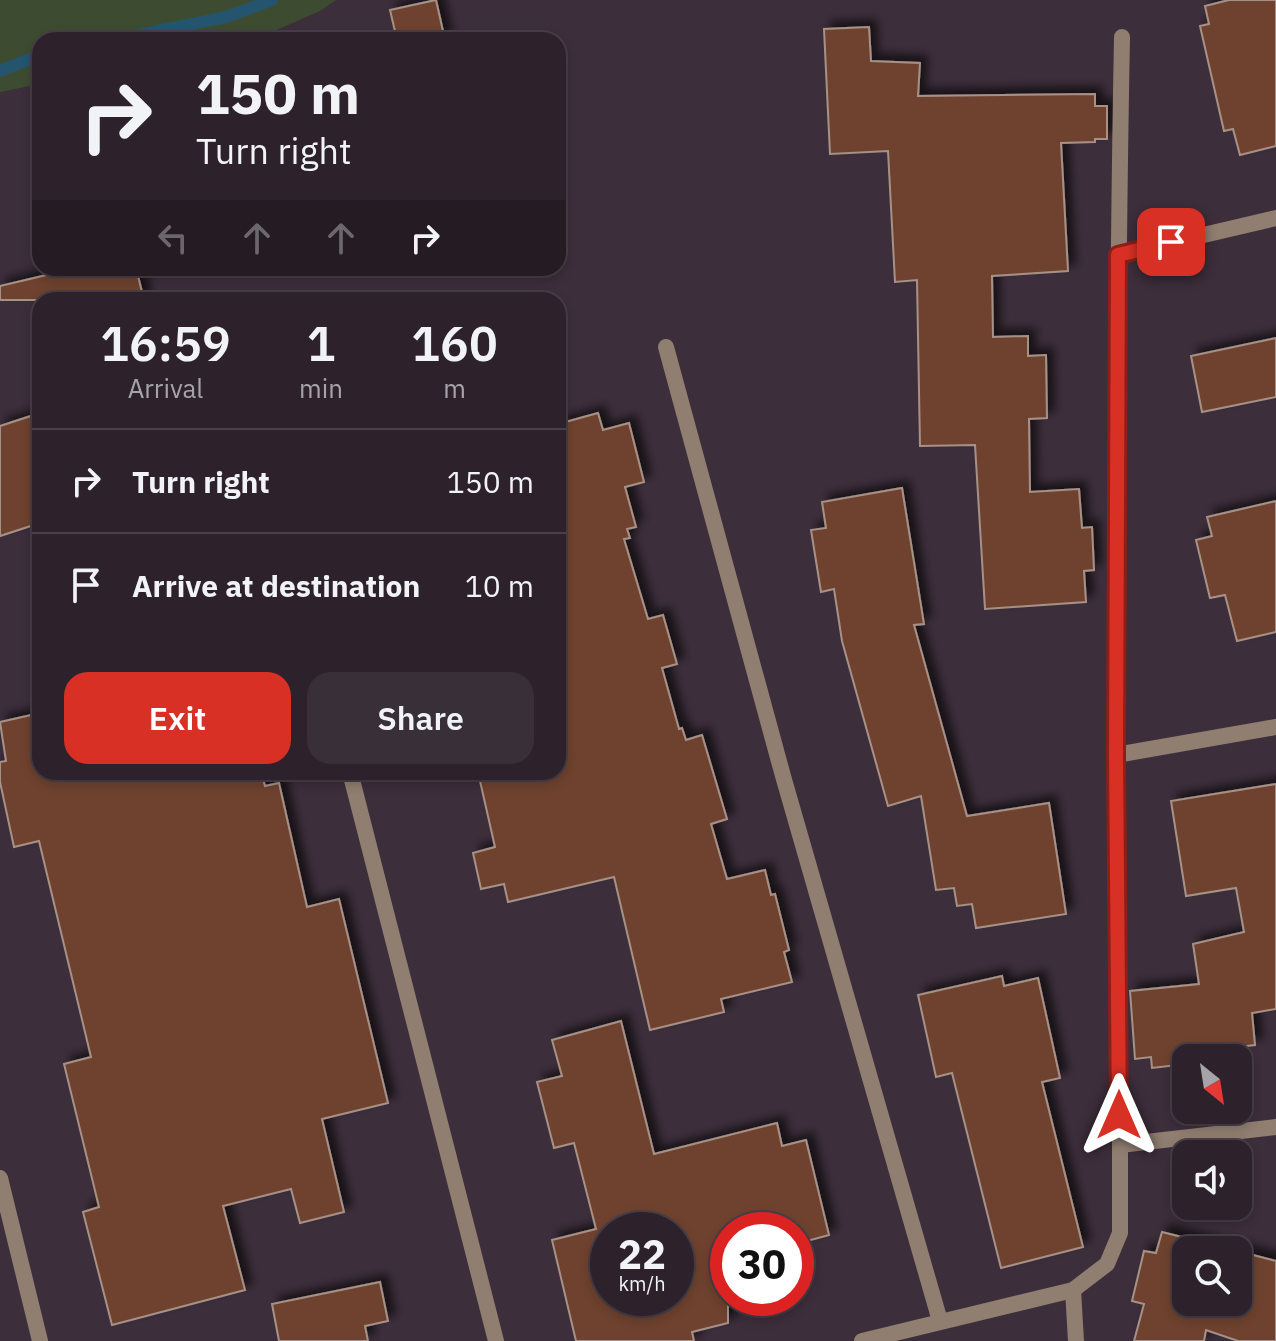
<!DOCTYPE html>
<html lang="en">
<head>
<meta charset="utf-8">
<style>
  :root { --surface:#2d222c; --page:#392f38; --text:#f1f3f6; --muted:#a7a4a9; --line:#483f48; --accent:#d93025 }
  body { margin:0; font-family:"IBM Plex Sans",sans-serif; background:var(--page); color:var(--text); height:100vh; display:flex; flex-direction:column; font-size:30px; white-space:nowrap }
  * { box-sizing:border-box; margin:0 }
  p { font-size:26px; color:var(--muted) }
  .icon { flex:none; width:44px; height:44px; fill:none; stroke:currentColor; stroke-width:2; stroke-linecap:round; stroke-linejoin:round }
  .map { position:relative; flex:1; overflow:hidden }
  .side { position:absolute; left:32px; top:292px; width:534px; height:488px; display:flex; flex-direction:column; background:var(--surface); border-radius:24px; box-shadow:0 4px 12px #0003,0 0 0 2px var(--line) }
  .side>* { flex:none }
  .top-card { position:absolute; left:32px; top:32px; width:534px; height:244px; border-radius:24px; box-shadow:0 4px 12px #0003,0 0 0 2px var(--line); background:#2d222c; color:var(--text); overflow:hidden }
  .needle { width:52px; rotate:150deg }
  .tools { position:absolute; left:1172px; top:1044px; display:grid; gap:16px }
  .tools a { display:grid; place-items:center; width:80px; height:80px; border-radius:16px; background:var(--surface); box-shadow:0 4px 12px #0003,0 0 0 2px var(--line); font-size:40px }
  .speed { position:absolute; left:590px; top:1212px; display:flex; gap:16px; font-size:40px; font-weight:700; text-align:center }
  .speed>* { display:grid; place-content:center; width:104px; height:104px; border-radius:50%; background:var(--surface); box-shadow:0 4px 12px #0003,0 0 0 2px var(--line); line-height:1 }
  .speed small { font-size:20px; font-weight:400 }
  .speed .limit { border:12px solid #d22; background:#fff; color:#111 }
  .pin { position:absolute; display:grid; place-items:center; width:68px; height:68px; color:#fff; margin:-34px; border-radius:16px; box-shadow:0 4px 12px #0006 }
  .me { position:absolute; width:88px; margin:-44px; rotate:0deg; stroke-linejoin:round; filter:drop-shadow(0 0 6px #0008) }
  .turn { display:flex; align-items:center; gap:28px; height:168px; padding:0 32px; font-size:36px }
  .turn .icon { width:104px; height:104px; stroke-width:2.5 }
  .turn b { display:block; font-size:56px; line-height:68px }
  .lanes { display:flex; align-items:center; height:76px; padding:0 32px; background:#0003; justify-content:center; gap:40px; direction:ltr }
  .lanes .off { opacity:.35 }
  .eta { display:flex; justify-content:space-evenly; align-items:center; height:136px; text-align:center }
  .eta b { font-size:48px; font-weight:600; line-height:56px }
  .button { display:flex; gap:16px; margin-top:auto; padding:16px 32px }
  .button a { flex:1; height:92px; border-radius:24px; background:var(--accent); color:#fff; font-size:32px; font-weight:600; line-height:92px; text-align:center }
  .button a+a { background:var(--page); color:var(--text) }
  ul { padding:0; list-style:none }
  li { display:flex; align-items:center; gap:24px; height:104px; padding:0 32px; border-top:2px solid var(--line) }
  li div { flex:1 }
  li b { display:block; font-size:30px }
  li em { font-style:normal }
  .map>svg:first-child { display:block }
  .green { fill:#3d4c30 }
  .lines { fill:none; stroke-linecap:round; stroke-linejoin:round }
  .stream { stroke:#25546f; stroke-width:12 }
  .building { fill:#6e432f; stroke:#a79187; stroke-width:2; fill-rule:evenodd; filter:url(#shadow) }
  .street { stroke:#907e70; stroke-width:16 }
  .route-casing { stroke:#8d1f18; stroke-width:20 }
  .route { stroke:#d93025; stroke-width:14 }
</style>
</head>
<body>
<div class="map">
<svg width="1276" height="1341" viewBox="0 0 1276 1341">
  <defs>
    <filter id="shadow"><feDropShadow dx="7" dy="-7" stdDeviation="4" flood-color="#0009"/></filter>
  </defs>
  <rect width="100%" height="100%" fill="#3c2e3b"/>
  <!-- green -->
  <polygon class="green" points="0,0 336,0 320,11 254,40 40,40 40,84 0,92"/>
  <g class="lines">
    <!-- stream -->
    <g class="stream">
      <polyline points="114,40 226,17 272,0"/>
      <polyline points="0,71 40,55"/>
    </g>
  </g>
  <!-- building -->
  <g class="building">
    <polygon points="436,0 445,40 397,40 390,10"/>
    <polygon points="1229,0 1276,0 1276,146 1240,155 1233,129 1224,131 1200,26 1209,24 1205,6"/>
    <polygon points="869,27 871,61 920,63 918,96 1095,94 1095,106 1107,106 1107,139 1095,139 1095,142 1061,143 1068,271 992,276 993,337 1028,336 1028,356 1046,355 1047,418 1029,419 1030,492 1079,489 1082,528 1092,527 1094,570 1084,571 1086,602 985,609 975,445 920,446 917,280 895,282 888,151 830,154 824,29"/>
    <polygon points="76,268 136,268 144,300 0,300 0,286"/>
    <polygon points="1276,338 1276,397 1202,412 1191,356"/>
    <polygon points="40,413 40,523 0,536 0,426"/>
    <polygon points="598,413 603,430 629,423 644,482 625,487 636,527 627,529 630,538 624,539 648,619 663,615 677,664 662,668 679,729 682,728 686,740 702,735 727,819 711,824 727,879 765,870 771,895 775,894 789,950 784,952 792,982 721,999 724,1012 650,1030 614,877 508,902 504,884 481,889 473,853 495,847 480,781 520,772 558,772 558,424"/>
    <polygon points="902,488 924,624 914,625 967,816 1049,803 1066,914 976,928 972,904 957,906 954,888 936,890 921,796 888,806 842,641 834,589 821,592 811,530 826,528 822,502"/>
    <polygon points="1276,501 1276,632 1237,641 1225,595 1210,598 1196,540 1212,536 1207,517"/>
    <polygon points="40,713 40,772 261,772 265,786 279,783 307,907 339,899 388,1103 322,1119 344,1212 300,1223 291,1189 223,1206 245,1290 112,1325 83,1212 99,1207 64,1064 91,1057 39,841 14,847 0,782 0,762 6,761 0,722"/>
    <polygon points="1276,784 1276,1009 1252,1013 1255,1045 1195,1052 1195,1058 1186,1058 1186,1064 1152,1068 1151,1057 1135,1059 1130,991 1199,984 1193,944 1244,932 1236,888 1186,896 1171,801"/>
    <polygon points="1002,976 1004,986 1038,978 1060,1078 1042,1082 1083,1247 1001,1268 952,1073 936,1077 918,995"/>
    <path d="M 621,1021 L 654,1154 L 777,1123 L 782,1146 L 806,1140 L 829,1235 L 796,1244 L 796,1230 L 728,1230 L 728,1323 L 692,1332 L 694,1341 L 576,1341 L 552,1240 L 596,1229 L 574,1143 L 554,1148 L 537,1082 L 562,1076 L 552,1040 ZM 608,1230 L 676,1230 L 676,1298 L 608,1298 Z"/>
    <polygon points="1162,1232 1233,1250 1186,1250 1186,1302 1238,1302 1238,1251 1276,1261 1276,1341 1238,1341 1206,1330 1204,1341 1134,1341 1144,1304 1132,1301 1144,1251 1156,1253"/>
    <polygon points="380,1282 388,1321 365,1326 368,1341 279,1341 272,1304"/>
  </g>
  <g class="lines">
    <!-- street -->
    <g class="street">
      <polyline points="1118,255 1276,218"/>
      <polyline points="666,347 783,776 940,1321"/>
      <polyline points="1116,755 1276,727"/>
      <polyline points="350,772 496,1341"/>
      <path d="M 1120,1145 C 1117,776 1115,406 1122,37"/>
      <polyline points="0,1178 40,1341"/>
      <polyline points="1073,1290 1076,1341"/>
      <polyline points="862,1341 1073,1290 1107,1264 1120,1233 1120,1145 1276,1127"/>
    </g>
  </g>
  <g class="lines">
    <defs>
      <polyline id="route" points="1119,1115 1116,755 1118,255 1171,242"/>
    </defs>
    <!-- route casing -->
    <use href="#route" class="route-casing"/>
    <!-- route -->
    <use href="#route" class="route"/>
  </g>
</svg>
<div class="tools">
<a><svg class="needle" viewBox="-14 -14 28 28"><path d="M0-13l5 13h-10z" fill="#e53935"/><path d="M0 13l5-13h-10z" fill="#a7a4a9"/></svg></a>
<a><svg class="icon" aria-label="sound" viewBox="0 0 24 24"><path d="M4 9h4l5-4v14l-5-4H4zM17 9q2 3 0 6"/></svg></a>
<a><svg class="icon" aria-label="search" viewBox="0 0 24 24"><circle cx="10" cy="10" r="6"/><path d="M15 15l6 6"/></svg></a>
</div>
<div class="speed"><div>22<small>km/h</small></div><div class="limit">30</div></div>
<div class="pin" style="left:1171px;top:242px;background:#d93025"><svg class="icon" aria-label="arrive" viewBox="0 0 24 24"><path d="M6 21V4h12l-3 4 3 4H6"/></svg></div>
<svg class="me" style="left:1119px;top:1115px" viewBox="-20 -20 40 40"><path d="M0-17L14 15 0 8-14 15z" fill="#d93025" stroke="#fff" stroke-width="4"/></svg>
<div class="top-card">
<div class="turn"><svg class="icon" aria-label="right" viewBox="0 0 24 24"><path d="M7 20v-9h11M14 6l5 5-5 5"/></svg><div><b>150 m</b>Turn right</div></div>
<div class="lanes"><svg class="icon off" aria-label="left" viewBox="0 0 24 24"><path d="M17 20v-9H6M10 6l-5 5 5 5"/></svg><svg class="icon off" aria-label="ahead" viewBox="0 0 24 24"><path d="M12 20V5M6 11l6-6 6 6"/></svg><svg class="icon off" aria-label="ahead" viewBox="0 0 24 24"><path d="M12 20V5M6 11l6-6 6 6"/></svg><svg class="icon" aria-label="right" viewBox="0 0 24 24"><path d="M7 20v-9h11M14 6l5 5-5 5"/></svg></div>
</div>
<section class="side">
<div class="eta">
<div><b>16:59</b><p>Arrival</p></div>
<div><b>1</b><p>min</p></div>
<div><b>160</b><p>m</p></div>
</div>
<ul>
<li><svg class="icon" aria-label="right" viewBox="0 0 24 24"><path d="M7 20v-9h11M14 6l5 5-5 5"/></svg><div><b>Turn right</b></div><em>150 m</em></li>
<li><svg class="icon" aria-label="arrive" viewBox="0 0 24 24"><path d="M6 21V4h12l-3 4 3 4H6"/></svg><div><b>Arrive at destination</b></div><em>10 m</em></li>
</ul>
<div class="button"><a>Exit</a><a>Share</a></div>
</section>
</div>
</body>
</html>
